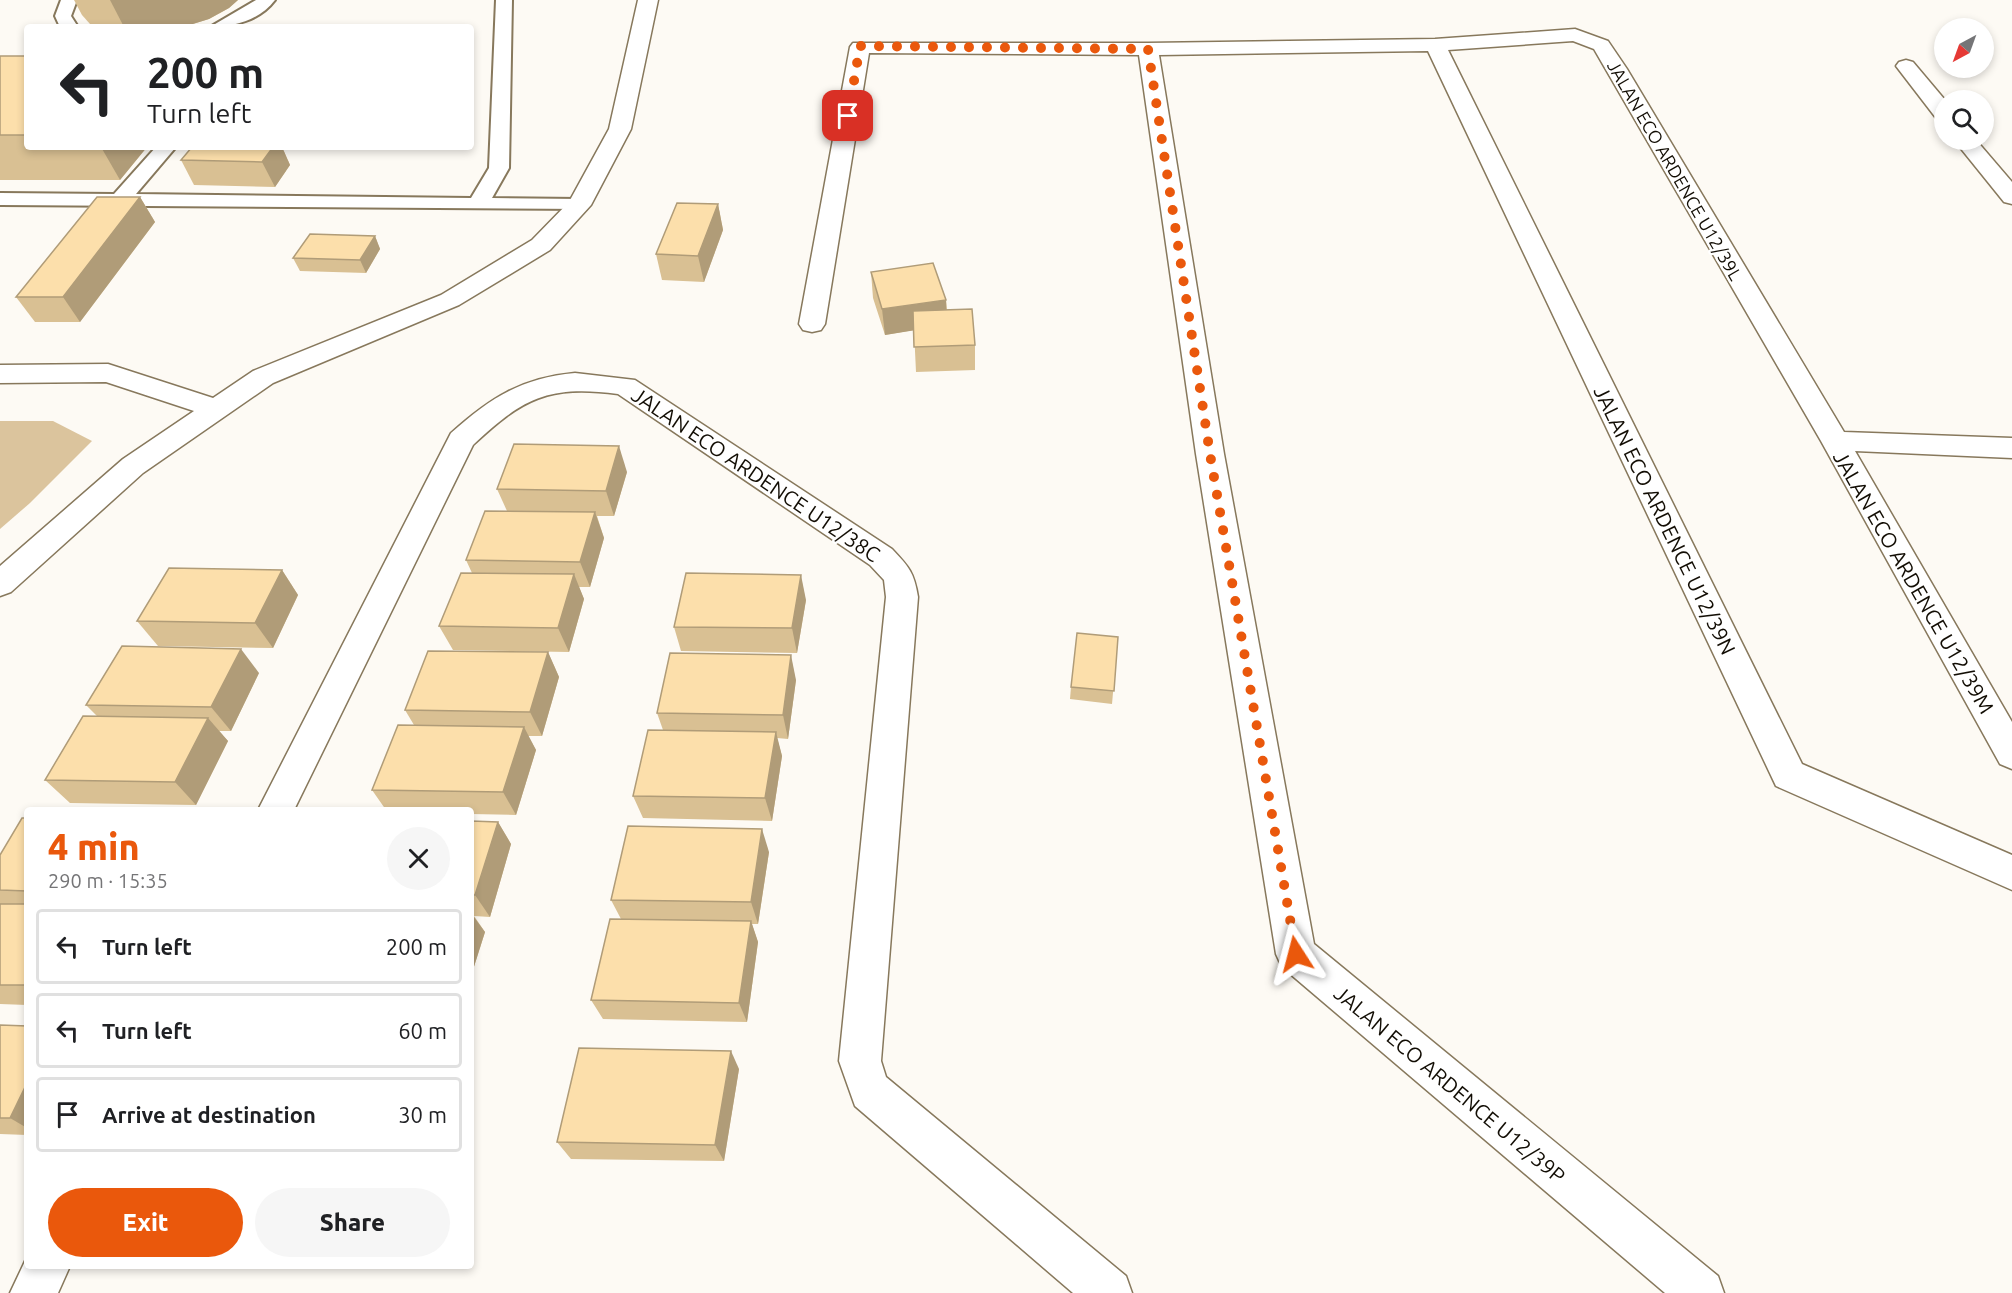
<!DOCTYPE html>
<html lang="en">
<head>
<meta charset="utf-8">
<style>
  :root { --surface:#fff; --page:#f6f6f6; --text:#202124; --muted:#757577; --line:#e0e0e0; --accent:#ea580c }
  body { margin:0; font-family:Ubuntu,sans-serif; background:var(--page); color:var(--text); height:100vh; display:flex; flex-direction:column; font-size:22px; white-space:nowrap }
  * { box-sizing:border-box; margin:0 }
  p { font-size:20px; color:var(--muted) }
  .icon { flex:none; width:33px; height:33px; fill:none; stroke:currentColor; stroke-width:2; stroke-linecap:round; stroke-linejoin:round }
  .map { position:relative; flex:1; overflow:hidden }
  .drawer { position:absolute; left:24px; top:807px; width:450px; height:462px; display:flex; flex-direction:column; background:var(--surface); border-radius:6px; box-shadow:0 3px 9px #0003 }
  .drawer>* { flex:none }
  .top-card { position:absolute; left:24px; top:24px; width:450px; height:126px; border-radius:6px; box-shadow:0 3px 9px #0003; background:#fff; color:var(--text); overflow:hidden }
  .needle { width:39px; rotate:221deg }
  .buttons { position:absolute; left:1934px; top:18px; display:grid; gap:12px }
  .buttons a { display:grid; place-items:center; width:60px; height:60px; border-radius:50%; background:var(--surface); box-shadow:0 3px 9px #0003; font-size:30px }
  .pin { position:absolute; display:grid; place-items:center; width:51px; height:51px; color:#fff; margin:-26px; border-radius:12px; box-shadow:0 3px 9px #0006 }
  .me { position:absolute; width:66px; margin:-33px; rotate:351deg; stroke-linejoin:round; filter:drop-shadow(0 0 4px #0008) }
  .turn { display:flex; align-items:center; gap:21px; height:126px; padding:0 24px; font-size:27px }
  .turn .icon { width:78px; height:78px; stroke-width:2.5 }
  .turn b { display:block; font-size:42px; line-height:51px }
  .round { display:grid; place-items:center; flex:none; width:63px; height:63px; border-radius:32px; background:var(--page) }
  .head { display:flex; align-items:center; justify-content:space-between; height:102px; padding:0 24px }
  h1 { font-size:36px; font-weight:800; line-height:45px; color:var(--accent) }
  .button { display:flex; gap:12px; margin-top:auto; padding:12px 24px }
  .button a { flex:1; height:69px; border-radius:36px; background:var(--accent); color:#fff; font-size:24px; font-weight:800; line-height:69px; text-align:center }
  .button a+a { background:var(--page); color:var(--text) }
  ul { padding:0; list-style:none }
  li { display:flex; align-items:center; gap:18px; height:75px; margin:0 12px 9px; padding:0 12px; border:3px solid var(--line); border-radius:6px }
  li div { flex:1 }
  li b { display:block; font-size:22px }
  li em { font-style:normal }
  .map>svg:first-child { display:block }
  .green { fill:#dbc49d }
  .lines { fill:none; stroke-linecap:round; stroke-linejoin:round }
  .service-casing { stroke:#87785c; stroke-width:4 }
  .minor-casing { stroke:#87785c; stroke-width:3 }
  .service { fill:#fff; fill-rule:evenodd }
  .minor { fill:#fff; fill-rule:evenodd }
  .wall { fill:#d9c093 }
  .shaded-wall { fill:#b09c78 }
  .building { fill:#fcdfab; stroke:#b09c78; stroke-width:1.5 }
  .route { stroke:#ea580c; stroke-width:10; stroke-dasharray:0 18 }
  .labels { text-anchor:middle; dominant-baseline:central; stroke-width:4.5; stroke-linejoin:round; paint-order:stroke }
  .far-street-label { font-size:18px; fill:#120d04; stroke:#fff }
  .street-label { font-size:21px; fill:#120d04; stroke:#fff }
</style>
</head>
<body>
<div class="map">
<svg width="2012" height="1293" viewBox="0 0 2012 1293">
  <rect width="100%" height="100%" fill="#fdfaf4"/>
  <!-- green -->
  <polygon class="green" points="0,421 53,421 92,441 30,503 0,529"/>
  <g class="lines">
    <defs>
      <g id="service">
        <polygon points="61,0 77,0 71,16 78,27 60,27 55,16"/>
        <path d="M 256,0 L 275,0 C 260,20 234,27 210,27 Z"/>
        <polygon points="496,0 512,0 509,168 492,198 579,199 586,201 589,205 586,209 0,205 0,193 114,194 156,147 176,147 136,194 471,198 489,168"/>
      </g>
      <g id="minor">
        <polygon points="638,0 658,0 631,129 591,205 550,250 459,305 273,383 143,473 11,592 0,596 0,566 123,459 194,411 106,382 0,383 0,365 108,364 213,398 253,371 441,295 532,240 569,202 609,129"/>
        <polygon points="1575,29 1608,41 1627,69 1844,432 2012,438 2012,458 1855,451 2012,722 2012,769 2000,764 1821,441 1594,49 1573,41 1448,50 1802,764 2012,855 2012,890 1776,786 1428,51 1159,55 1224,454 1314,944 1718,1276 1724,1293 1665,1293 1282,967 1276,954 1196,454 1139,55 869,53 825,324 821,330 812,332 803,330 799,324 850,47 853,43 1148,43 1435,39"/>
        <polygon points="1906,60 1913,62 1945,100 1944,120 1936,118 1896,66 1899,62"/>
        <polygon points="1954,140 1976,140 2012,182 2012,204 2004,202"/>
        <path d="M 575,373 L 635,380 L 892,549 C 909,567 914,572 918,597 L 881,1061 L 886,1077 L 1126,1276 L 1132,1293 L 1073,1293 L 855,1106 L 839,1061 L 886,597 L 884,580 L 870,565 L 618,394 C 548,385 523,398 473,445 L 294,810 L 258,810 L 451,433 C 490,398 521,378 575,373 Z"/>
        <polygon points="27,1257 27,1266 70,1266 58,1293 10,1293"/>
      </g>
    </defs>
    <!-- service casing -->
    <use href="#service" class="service-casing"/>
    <!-- minor casing -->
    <use href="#minor" class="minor-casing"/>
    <!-- service -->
    <use href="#service" class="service"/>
    <!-- minor -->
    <use href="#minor" class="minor"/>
  </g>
  <!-- wall -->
  <g class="wall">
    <polygon points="74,0 238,0 229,8 209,19 183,27 97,27 90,24 82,15"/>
    <polygon points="0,56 27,56 27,147 147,147 120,180 0,180"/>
    <polygon points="192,147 282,147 290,165 275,187 194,185 181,160"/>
    <polygon points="140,197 155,222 80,322 35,322 16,297"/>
    <polygon points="718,204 723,230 704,282 662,280 656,254"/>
    <polygon points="375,236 380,249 366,273 300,271 293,258"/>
    <polygon points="871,272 946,300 947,310 975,345 975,370 916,372 914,330 885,335 873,298"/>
    <polygon points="627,472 614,516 597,516 604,538 590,587 579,587 584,599 569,652 453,650 439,626 472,573 466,560 507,511 497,489"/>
    <polygon points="282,570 298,595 273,648 158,646 137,621"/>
    <polygon points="806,600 797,653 681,651 674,627"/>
    <polygon points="1118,637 1112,704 1070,699 1071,687"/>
    <polygon points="548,652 559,677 542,736 528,736 536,750 516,815 471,814 471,810 386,810 372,790 414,725 405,710"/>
    <polygon points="259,673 231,731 219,731 228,741 196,805 70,803 45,780 97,716 86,705"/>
    <polygon points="796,680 788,739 777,738 782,756 772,821 643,818 633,796 663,730 657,713"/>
    <polygon points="27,818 27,1005 0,1004 0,890"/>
    <polygon points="471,821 498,822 511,844 490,917 474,916 485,932 471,976"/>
    <polygon points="769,852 758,924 752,924 758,942 747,1022 603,1019 591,1000 621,919 611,900"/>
    <polygon points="0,1025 27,1026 27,1135 0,1134"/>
    <polygon points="739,1069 724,1161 571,1159 557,1142"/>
  </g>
  <!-- shaded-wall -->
  <g class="shaded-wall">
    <polygon points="110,0 238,0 229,8 209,19 183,27 124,27"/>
    <polygon points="101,147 147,147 120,180"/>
    <polygon points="273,147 282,147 290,165 275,187 262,162"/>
    <polygon points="140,197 155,222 80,322 63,297"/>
    <polygon points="718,204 723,230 704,282 698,256"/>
    <polygon points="375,236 380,249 366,273 360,260"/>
    <polygon points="946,300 947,325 885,335 882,309"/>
    <polygon points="619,446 627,472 614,516 606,491"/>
    <polygon points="595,512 604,538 590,587 580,562"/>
    <polygon points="282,570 298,595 273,648 255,623"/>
    <polygon points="574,574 584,599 569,652 558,628"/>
    <polygon points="801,575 806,600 797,653 792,628"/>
    <polygon points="241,649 259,673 231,731 211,707"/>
    <polygon points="548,652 559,677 542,736 530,712"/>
    <polygon points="791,655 796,680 788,739 783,715"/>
    <polygon points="208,718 228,741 196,805 175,782"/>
    <polygon points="524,727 536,750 516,815 503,792"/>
    <polygon points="776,732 782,756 772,821 765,798"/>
    <polygon points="498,822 511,844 490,917 475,895"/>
    <polygon points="762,829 769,852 758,924 751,902"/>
    <polygon points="471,913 485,932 471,976"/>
    <polygon points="751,921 758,942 747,1022 739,1003"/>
    <polygon points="731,1051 739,1069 724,1161 715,1145"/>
    <polygon points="27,1083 27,1128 10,1118"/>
  </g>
  <!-- building -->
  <g class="building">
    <rect x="0" y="56" width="27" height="79"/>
    <polygon points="192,147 273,147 262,162 181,160"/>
    <polygon points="97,197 140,197 63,297 16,297"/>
    <polygon points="677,203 718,204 698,256 656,254"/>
    <polygon points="310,234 375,236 360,260 293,258"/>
    <polygon points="933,263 946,300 882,309 871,272"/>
    <polygon points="972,309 975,345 914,347 913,311"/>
    <polygon points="514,444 619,446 606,491 497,489"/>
    <polygon points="485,511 595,512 580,562 466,560"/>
    <polygon points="169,568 282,570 255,623 137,621"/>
    <polygon points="461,573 574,574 558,628 439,626"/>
    <polygon points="686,573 801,575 792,628 674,627"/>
    <polygon points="1077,633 1118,637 1114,691 1071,687"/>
    <polygon points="122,646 241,649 211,707 86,705"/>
    <polygon points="428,651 548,652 530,712 405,710"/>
    <polygon points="670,653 791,655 783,715 657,713"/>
    <polygon points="83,716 208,718 175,782 45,780"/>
    <polygon points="398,725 524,727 503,792 372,790"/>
    <polygon points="648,730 776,732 765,798 633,796"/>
    <polygon points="22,818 27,818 27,891 0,890 0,855"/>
    <polygon points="471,821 498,822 475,895 471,895"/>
    <polygon points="628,826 762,829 751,902 611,900"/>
    <rect x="0" y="904" width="27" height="81"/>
    <polygon points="610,919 751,921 739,1003 591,1000"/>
    <polygon points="0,1025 27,1026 27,1083 10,1118 0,1118"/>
    <polygon points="579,1048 731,1051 715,1145 557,1142"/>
  </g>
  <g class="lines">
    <!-- route -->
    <polyline class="route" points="848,116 860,46 1148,49 1210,454 1296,954"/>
  </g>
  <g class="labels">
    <!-- far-street labels -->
    <g class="far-street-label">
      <text transform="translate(1675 170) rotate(60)">JALAN ECO ARDENCE U12/39L</text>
    </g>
    <!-- street labels -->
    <g class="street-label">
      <text transform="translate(756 474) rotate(34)">JALAN ECO ARDENCE U12/38C</text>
      <text transform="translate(1665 520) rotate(64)">JALAN ECO ARDENCE U12/39N</text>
      <text transform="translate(1914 582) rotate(60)">JALAN ECO ARDENCE U12/39M</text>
      <text transform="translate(1450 1084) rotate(40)">JALAN ECO ARDENCE U12/39P</text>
    </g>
  </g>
</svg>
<div class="buttons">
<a><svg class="needle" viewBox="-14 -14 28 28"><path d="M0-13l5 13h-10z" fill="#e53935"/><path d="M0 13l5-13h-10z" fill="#757577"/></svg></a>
<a><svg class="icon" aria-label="search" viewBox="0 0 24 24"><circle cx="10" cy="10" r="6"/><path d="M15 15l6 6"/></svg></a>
</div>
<div class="pin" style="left:848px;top:116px;background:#d93025"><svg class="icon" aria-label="arrive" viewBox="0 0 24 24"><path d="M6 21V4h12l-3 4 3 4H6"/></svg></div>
<svg class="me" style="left:1296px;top:954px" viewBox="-20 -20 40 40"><path d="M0-17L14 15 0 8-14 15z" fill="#ea580c" stroke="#fff" stroke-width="4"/></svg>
<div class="top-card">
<div class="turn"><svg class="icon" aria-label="left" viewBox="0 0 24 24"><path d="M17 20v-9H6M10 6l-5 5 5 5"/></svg><div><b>200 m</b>Turn left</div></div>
</div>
<section class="drawer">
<div class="head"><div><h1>4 min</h1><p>290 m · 15:35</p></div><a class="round"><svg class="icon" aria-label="close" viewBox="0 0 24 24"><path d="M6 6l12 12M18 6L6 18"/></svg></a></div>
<ul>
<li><svg class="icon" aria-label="left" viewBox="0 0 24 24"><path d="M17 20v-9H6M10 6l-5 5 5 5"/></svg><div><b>Turn left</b></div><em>200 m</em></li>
<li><svg class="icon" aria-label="left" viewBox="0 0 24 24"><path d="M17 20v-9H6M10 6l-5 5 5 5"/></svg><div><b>Turn left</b></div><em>60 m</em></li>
<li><svg class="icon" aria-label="arrive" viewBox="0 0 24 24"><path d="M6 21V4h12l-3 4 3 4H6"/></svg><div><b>Arrive at destination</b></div><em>30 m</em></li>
</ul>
<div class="button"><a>Exit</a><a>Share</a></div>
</section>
</div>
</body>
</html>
